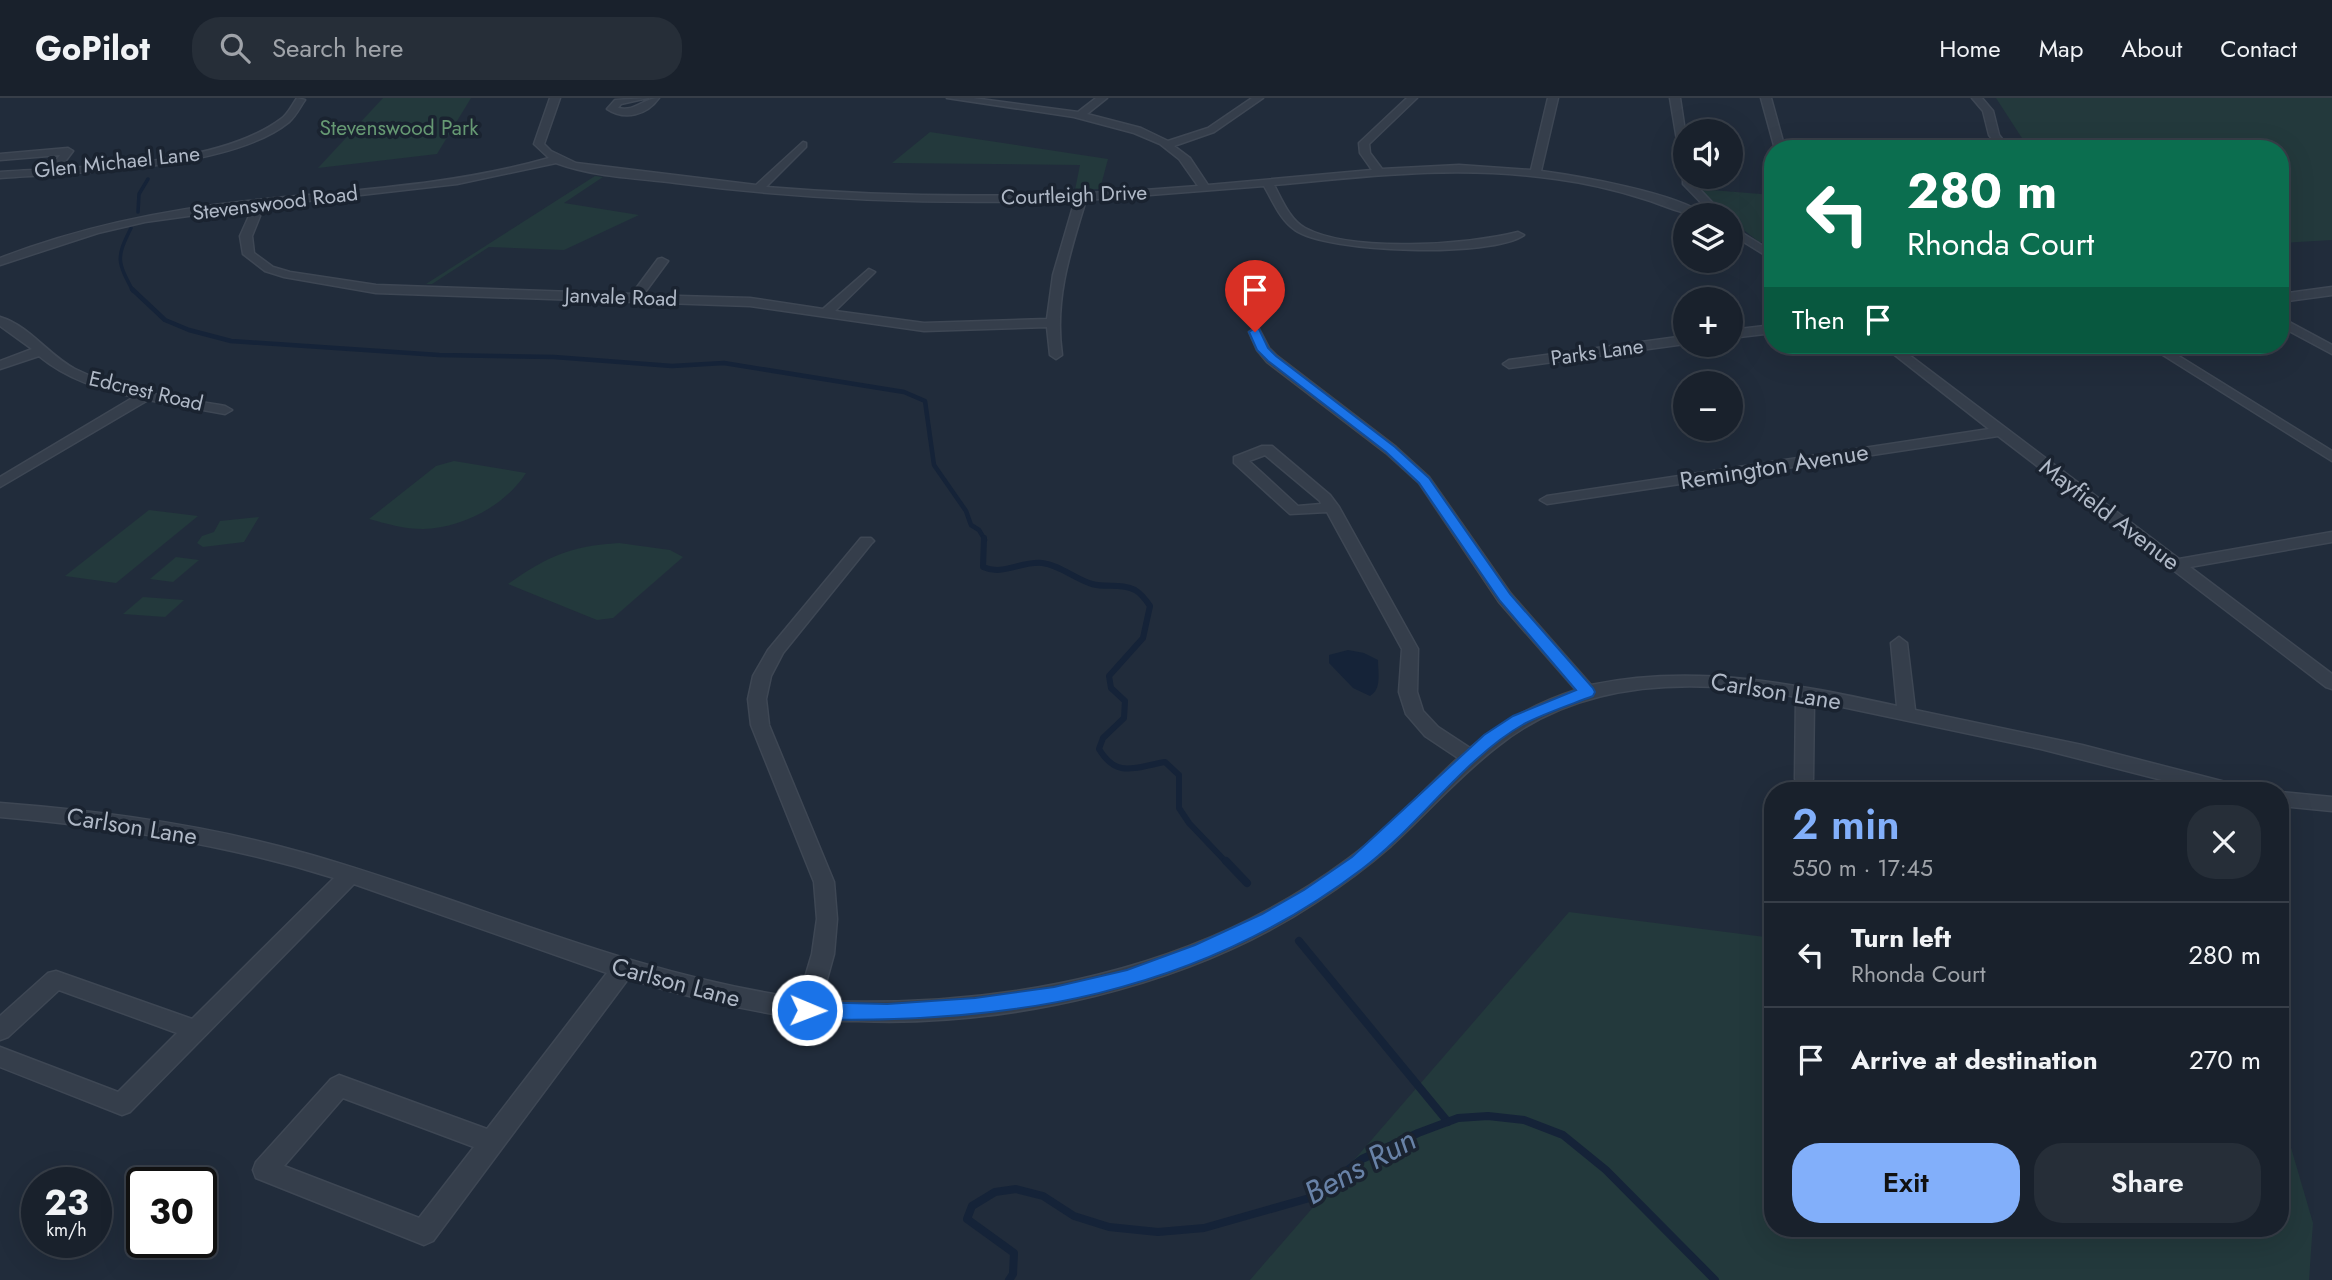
<!DOCTYPE html>
<html lang="en">
<head>
<meta charset="utf-8">
<style>
  :root { --surface:#19212c; --page:#262e38; --text:#f1f3f6; --muted:#9fa3a9; --line:#373e48; --accent:#82affa }
  body { margin:0; font-family:Jost,sans-serif; background:var(--page); color:var(--text); height:100vh; display:flex; flex-direction:column; font-size:26px; white-space:nowrap }
  * { box-sizing:border-box; margin:0 }
  p { font-size:23px; color:var(--muted) }
  .icon { flex:none; width:38px; height:38px; fill:none; stroke:currentColor; stroke-width:2; stroke-linecap:round; stroke-linejoin:round }
  .map { position:relative; flex:1; overflow:hidden }
  .panel { position:absolute; left:1764px; top:684px; width:525px; height:455px; display:flex; flex-direction:column; background:var(--surface); border-radius:28px; box-shadow:0 7px 28px #0002,0 0 0 2px var(--line) }
  .panel>* { flex:none }
  .top-card { position:absolute; left:1764px; top:42px; width:525px; height:214px; border-radius:28px; box-shadow:0 7px 28px #0002,0 0 0 2px var(--line); background:#0b6e4f; color:#fff; overflow:hidden }
  .fabs { position:absolute; left:1673px; top:21px; display:grid; gap:14px }
  .fabs a { display:grid; place-items:center; width:70px; height:70px; border-radius:50%; background:var(--surface); box-shadow:0 7px 28px #0002,0 0 0 2px var(--line); font-size:35px }
  .speed { position:absolute; left:21px; top:1069px; display:flex; gap:14px; font-size:35px; font-weight:700; text-align:center }
  .speed>* { display:grid; place-content:center; width:91px; height:91px; border-radius:50%; background:var(--surface); box-shadow:0 7px 28px #0002,0 0 0 2px var(--line); line-height:1 }
  .speed small { font-size:18px; font-weight:400 }
  .speed .limit { border:4px solid #111; border-radius:10px; background:#fff; color:#111 }
  .pin { position:absolute; display:grid; place-items:center; width:60px; height:60px; color:#fff; margin:-72px -30px; border-radius:50% 50% 50% 0; rotate:-45deg; box-shadow:0 0 7px #0007 }
  .pin .icon { rotate:45deg }
  .me { position:absolute; width:77px; margin:-38px; rotate:91deg; stroke-linejoin:round; filter:drop-shadow(0 0 5px #0008) }
  .turn { display:flex; align-items:center; gap:24px; height:147px; padding:0 28px; font-size:32px }
  .turn .icon { width:91px; height:91px; stroke-width:2.5 }
  .turn b { display:block; font-size:49px; line-height:60px }
  .then { display:flex; align-items:center; height:66px; padding:0 28px; background:#0003; gap:14px; font-size:26px }
  .round { display:grid; place-items:center; flex:none; width:74px; height:74px; border-radius:28px; background:var(--page) }
  .overview { display:flex; align-items:center; justify-content:space-between; height:119px; padding:0 28px }
  h1 { font-size:42px; font-weight:600; line-height:52px; color:var(--accent) }
  .primary-button { display:flex; gap:14px; margin-top:auto; padding:14px 28px }
  .primary-button a { flex:1; height:80px; border-radius:28px; background:var(--accent); color:#111; font-size:28px; font-weight:600; line-height:80px; text-align:center }
  .primary-button a+a { background:var(--page); color:var(--text) }
  ul { padding:0; list-style:none }
  li { display:flex; align-items:center; gap:21px; height:105px; padding:0 28px; border-top:2px solid var(--line) }
  li div { flex:1 }
  li b { display:block; font-size:26px }
  li em { font-style:normal }
  header { display:flex; align-items:center; gap:42px; box-sizing:border-box; height:98px; padding:0 35px; background:var(--surface); border-bottom:2px solid var(--line) }
  header strong { font-size:33px }
  nav { display:flex; gap:38px; margin-inline-start:auto; font-size:24px }
  .search { width:490px; height:63px; background:var(--page); display:flex; align-items:center; gap:18px; box-sizing:border-box; padding:0 24px; border-radius:28px; color:var(--muted); font-size:26px }
  .map>svg:first-child { display:block }
  .green { fill:#23393c }
  .water { fill:#152338 }
  .lines { fill:none; stroke-linecap:round; stroke-linejoin:round }
  .stream-far3 { stroke:#152338; stroke-width:3.5 }
  .stream-far2 { stroke:#152338; stroke-width:4.5 }
  .stream-far1 { stroke:#152338; stroke-width:6 }
  .stream { stroke:#152338; stroke-width:8 }
  .street-casing { stroke:#3e4754; stroke-width:3 }
  .street { fill:#353e4b; fill-rule:evenodd }
  .route { fill:#1a73e8; stroke:#114b97; stroke-width:2 }
  .labels { text-anchor:middle; dominant-baseline:central; stroke-width:7; stroke-linejoin:round; paint-order:stroke }
  .far-park-label { font-size:21px; fill:#669973; stroke:#1a2330 }
  .far-street-label { font-size:21px; fill:#b0b9c7; stroke:#1a2330 }
  .street-label { font-size:24px; fill:#b0b9c7; stroke:#1a2330 }
  .near-water-label { font-size:32px; font-style:italic; fill:#6882a7; stroke:#1a2330 }
</style>
</head>
<body>
<header>
<strong>GoPilot</strong>
<div class="search"><svg class="icon" aria-label="search" viewBox="0 0 24 24"><circle cx="10" cy="10" r="6"/><path d="M15 15l6 6"/></svg>Search here</div>
<nav><a>Home</a><a>Map</a><a>About</a><a>Contact</a></nav>
</header>
<div class="map">
<svg width="2332" height="1182" viewBox="0 0 2332 1182">
  <rect width="100%" height="100%" fill="#212c3b"/>
  <!-- green -->
  <g class="green">
    <polygon points="383,0 471,0 437,56 318,70"/>
    <polygon points="1996,0 2332,0 2332,142 2280,145 2280,51 2029,51"/>
    <polygon points="930,34 1108,61 1100,91 1075,92 1080,67 892,65"/>
    <polygon points="595,78 603,79 564,105 639,117 564,152 489,149 432,186 426,186"/>
    <polygon points="1699,91 1773,97 1773,144 1759,144 1731,122 1731,117 1724,116"/>
    <path d="M 454,363 L 526,375 C 505,408 462,430 423,431 C 405,431 387,426 369,421 L 436,368 Z"/>
    <polygon points="149,412 198,418 116,485 65,478"/>
    <polygon points="259,419 244,444 203,449 197,445 202,438 214,434 220,423"/>
    <path d="M 619,445 L 670,452 L 683,459 L 613,520 L 597,522 L 508,486 C 548,458 570,448 619,445 Z"/>
    <polygon points="176,459 199,462 173,484 150,481"/>
    <polygon points="143,499 184,502 165,519 123,516"/>
    <polygon points="1569,814 1773,840 1773,1130 2280,1130 2280,1012 2313,1125 2309,1182 1250,1182"/>
  </g>
  <!-- water -->
  <path class="water" d="M 1348,552 L 1364,555 L 1378,562 C 1378,575 1382,591 1370,598 L 1353,590 L 1329,565 L 1329,557 Z"/>
  <g class="lines">
    <!-- stream-far3 -->
    <g class="stream-far3">
      <polyline points="138,114 139,96 148,81"/>
      <path d="M 131,130 C 116,160 117,163 133,193"/>
    </g>
    <!-- stream-far2 -->
    <polyline class="stream-far2" points="132,191 165,222 189,232 231,243 439,257 554,259 672,268 724,265 904,294 925,303 934,367 966,413 971,427 979,432 985,442"/>
    <!-- stream-far1 -->
    <path class="stream-far1" d="M 984,440 L 983,469 C 1003,478 1021,463 1042,465 C 1060,467 1075,481 1092,486 C 1106,490 1122,485 1135,492 C 1142,496 1146,502 1150,508 L 1143,540 L 1109,578 L 1111,590 L 1125,603 L 1124,620 L 1103,640 L 1099,651 C 1117,681 1135,669 1165,664 L 1179,677 L 1179,710 L 1189,725 L 1227,765"/>
    <!-- stream -->
    <g class="stream">
      <polyline points="1226,763 1247,785"/>
      <polyline points="1299,843 1448,1024"/>
      <polyline points="1009,1182 1013,1176 1014,1155 967,1121 972,1108 995,1094 1016,1091 1043,1098 1074,1118 1109,1129 1158,1134 1204,1130 1313,1099 1362,1061 1418,1035 1458,1020 1488,1018 1524,1022 1563,1037 1606,1072 1715,1182"/>
    </g>
    <defs>
      <g id="street">
        <path d="M 297,0 L 305,2 C 300,9 296,18 289,24 C 230,72 76,74 0,80 L 0,74 C 80,68 215,70 281,21 C 288,16 292,7 297,0 Z"/>
        <path d="M 550,0 L 560,0 L 544,46 L 551,53 L 576,65 L 756,87 L 803,44 L 806,45 L 806,49 L 766,89 C 910,101 1055,100 1198,88 L 1179,61 L 1160,46 L 1134,35 L 1074,19 L 947,0 L 973,0 L 1078,14 L 1096,0 L 1107,0 L 1087,16 L 1141,30 L 1168,43 L 1208,30 L 1252,0 L 1263,0 L 1214,34 L 1174,48 L 1190,60 L 1208,87 L 1372,72 L 1360,55 L 1359,45 L 1407,0 L 1417,0 L 1369,46 L 1370,55 L 1382,71 L 1459,67 L 1531,72 L 1548,0 L 1558,0 L 1541,73 C 1578,78 1677,95 1705,117 C 1684,118 1664,107 1644,101 C 1616,92 1586,85 1556,81 C 1459,67 1370,78 1274,87 C 1282,102 1290,122 1305,130 C 1352,155 1467,147 1518,134 L 1524,137 C 1492,160 1327,155 1295,132 C 1280,122 1273,103 1264,88 L 1086,102 C 1070,154 1054,202 1062,257 L 1056,261 L 1050,257 L 1047,229 L 924,233 L 750,208 L 376,195 L 284,179 L 265,173 L 243,156 L 240,138 L 253,109 L 145,124 L 98,135 L 0,167 L 0,160 C 81,129 163,112 248,103 C 349,92 451,88 549,60 L 534,46 ZM 556,65 C 594,79 636,80 676,85 C 808,102 942,107 1075,102 L 1053,177 L 1047,221 L 924,225 L 835,213 L 873,176 L 875,174 L 869,171 L 823,211 L 750,200 L 643,197 L 668,163 L 662,160 L 658,161 L 632,196 L 376,187 L 290,174 L 273,169 L 254,155 L 252,138 L 264,108 L 457,86 Z"/>
        <path d="M 648,0 L 621,6 L 618,10 C 636,14 643,0 659,0 C 647,17 625,23 607,11 L 615,2 Z"/>
        <polygon points="1670,0 1680,0 1685,33 1685,63 1680,60"/>
        <polygon points="1761,0 1771,0 1785,51 1775,51"/>
        <polygon points="1972,0 1982,0 1993,13 1999,37 2010,51 2000,51 1989,37 1983,13"/>
        <polygon points="68,50 73,53 64,65 42,70 38,69 38,65 57,61 60,57 0,62 0,56"/>
        <polygon points="1683,82 1691,82 1724,117 1713,117 1683,86"/>
        <polygon points="1731,128 1773,154 1773,162 1731,136"/>
        <polygon points="2332,189 2332,197 2280,204 2280,196"/>
        <path d="M 0,219 C 30,228 48,257 75,271 C 121,294 174,299 225,308 L 232,312 L 225,316 L 148,302 L 0,389 L 0,379 L 134,299 C 99,291 67,281 39,258 L 0,271 L 0,263 L 32,251 L 0,228 Z"/>
        <polygon points="2280,219 2332,247 2332,256 2280,228"/>
        <polygon points="1773,227 1773,235 1731,240 1731,232"/>
        <path d="M 1255,230 L 1259,231 L 1269,250 L 1277,258 L 1396,349 L 1429,379 L 1511,496 L 1591,587 C 1696,565 1795,586 1897,608 L 1891,545 L 1899,539 L 1907,545 L 1915,612 L 2082,647 L 2233,686 L 2240,688 L 2242,693 L 2205,693 L 2041,651 L 1814,603 L 1813,681 L 1811,686 L 1797,686 L 1795,681 L 1796,599 C 1695,580 1582,581 1498,648 C 1459,678 1427,715 1391,748 C 1367,769 1341,788 1315,805 C 1188,889 1008,929 858,923 C 842,923 824,924 807,921 C 747,913 687,899 628,881 L 433,1143 L 424,1147 L 256,1080 L 253,1072 L 256,1064 L 331,981 L 339,977 L 487,1031 L 607,875 L 354,786 L 130,1014 L 122,1017 L 0,969 L 0,949 L 118,994 L 177,935 L 59,892 L 8,939 L 0,942 L 0,918 L 48,875 L 56,873 L 192,921 L 334,780 C 225,746 114,729 0,719 L 0,705 C 104,713 207,727 308,756 C 473,803 628,876 799,900 L 812,856 L 817,821 L 814,784 L 751,627 L 748,601 L 753,578 L 768,552 L 861,440 L 871,440 L 874,443 L 871,446 L 783,555 L 771,578 L 766,601 L 769,627 L 834,784 L 837,821 L 834,856 L 821,903 C 1007,910 1196,874 1348,761 C 1388,731 1422,694 1458,660 L 1425,638 L 1406,616 L 1399,594 L 1402,551 L 1327,414 L 1290,416 L 1234,365 L 1234,359 L 1262,348 L 1272,348 L 1330,397 L 1339,409 L 1418,551 L 1417,594 L 1423,613 L 1438,629 L 1470,650 C 1502,624 1536,605 1576,592 L 1499,504 L 1419,385 L 1386,355 L 1267,264 L 1257,252 L 1249,234 ZM 1265,357 L 1320,403 L 1321,406 L 1298,408 L 1249,363 ZM 343,1000 L 474,1049 L 419,1120 L 284,1068 Z"/>
        <polygon points="1685,238 1685,246 1509,270 1503,266 1509,262"/>
        <polygon points="1882,247 1896,247 2179,461 2332,434 2332,444 2190,469 2332,576 2332,591 2326,589 1998,338 1547,406 1540,402 1547,398 1989,331"/>
        <polygon points="2147,247 2161,247 2332,353 2332,363"/>
        <polygon points="2280,694 2332,699 2332,713 2280,708"/>
      </g>
    </defs>
    <!-- street casing -->
    <use href="#street" class="street-casing"/>
    <!-- street -->
    <use href="#street" class="street"/>
  </g>
  <!-- route -->
  <path class="route" d="M 1255,230 L 1259,231 L 1268,250 L 1276,258 L 1395,349 L 1429,380 L 1510,496 L 1593,590 L 1595,594 L 1593,598 C 1570,607 1545,615 1524,626 C 1465,659 1417,730 1362,771 C 1197,896 1009,927 807,921 L 799,919 L 797,912 L 799,906 L 807,904 L 887,906 L 975,900 L 1054,889 L 1127,872 L 1195,847 L 1262,816 L 1304,792 L 1352,759 L 1484,637 L 1513,618 L 1576,592 L 1500,503 L 1419,385 L 1386,354 L 1268,263 L 1257,252 L 1249,234 Z"/>
  <g class="labels">
    <!-- far-park labels -->
    <g class="far-park-label">
      <text x="399" y="30">Stevenswood Park</text>
    </g>
    <!-- far-street labels -->
    <g class="far-street-label">
      <text transform="translate(117 64) rotate(-6)">Glen Michael Lane</text>
      <text transform="translate(1074 97) rotate(-2)">Courtleigh Drive</text>
      <text transform="translate(275 105) rotate(-7)">Stevenswood Road</text>
      <text transform="translate(621 199) rotate(2)">Janvale Road</text>
      <text transform="translate(1597 254) rotate(-8)">Parks Lane</text>
      <text transform="translate(146 293) rotate(13)">Edcrest Road</text>
    </g>
    <!-- street labels -->
    <g class="street-label">
      <text transform="translate(1774 368) rotate(-9)">Remington Avenue</text>
      <text transform="translate(2110 416) rotate(37)">Mayfield Avenue</text>
      <text transform="translate(1776 593) rotate(9)">Carlson Lane</text>
      <text transform="translate(132 728) rotate(9)">Carlson Lane</text>
      <text transform="translate(676 884) rotate(15)">Carlson Lane</text>
    </g>
    <!-- near-water labels -->
    <g class="near-water-label">
      <text transform="translate(1360 1068) rotate(-29)">Bens Run</text>
    </g>
  </g>
</svg>
<div class="fabs">
<a><svg class="icon" aria-label="sound" viewBox="0 0 24 24"><path d="M4 9h4l5-4v14l-5-4H4zM17 9q2 3 0 6"/></svg></a>
<a><svg class="icon" aria-label="layers" viewBox="0 0 24 24"><path d="M12 4l9 5-9 5-9-5zM3 14l9 5 9-5"/></svg></a>
<a>+</a>
<a>−</a>
</div>
<div class="speed"><div>23<small>km/h</small></div><div class="limit">30</div></div>
<div class="pin" style="left:1255px;top:234px;background:#d93025"><svg class="icon" aria-label="arrive" viewBox="0 0 24 24"><path d="M6 21V4h12l-3 4 3 4H6"/></svg></div>
<svg class="me" style="left:807px;top:912px" viewBox="-20 -20 40 40"><circle r="17" fill="#1a73e8" stroke="#fff" stroke-width="3"/><path d="M0-11L8 9 0 5-8 9z" fill="#fff"/></svg>
<div class="top-card">
<div class="turn"><svg class="icon" aria-label="left" viewBox="0 0 24 24"><path d="M17 20v-9H6M10 6l-5 5 5 5"/></svg><div><b>280 m</b>Rhonda Court</div></div>
<div class="then">Then<svg class="icon" aria-label="arrive" viewBox="0 0 24 24"><path d="M6 21V4h12l-3 4 3 4H6"/></svg></div>
</div>
<section class="panel">
<div class="overview"><div><h1>2 min</h1><p>550 m · 17:45</p></div><a class="round"><svg class="icon" aria-label="close" viewBox="0 0 24 24"><path d="M6 6l12 12M18 6L6 18"/></svg></a></div>
<ul>
<li><svg class="icon" aria-label="left" viewBox="0 0 24 24"><path d="M17 20v-9H6M10 6l-5 5 5 5"/></svg><div><b>Turn left</b><p>Rhonda Court</p></div><em>280 m</em></li>
<li><svg class="icon" aria-label="arrive" viewBox="0 0 24 24"><path d="M6 21V4h12l-3 4 3 4H6"/></svg><div><b>Arrive at destination</b></div><em>270 m</em></li>
</ul>
<div class="primary-button"><a>Exit</a><a>Share</a></div>
</section>
</div>
</body>
</html>
